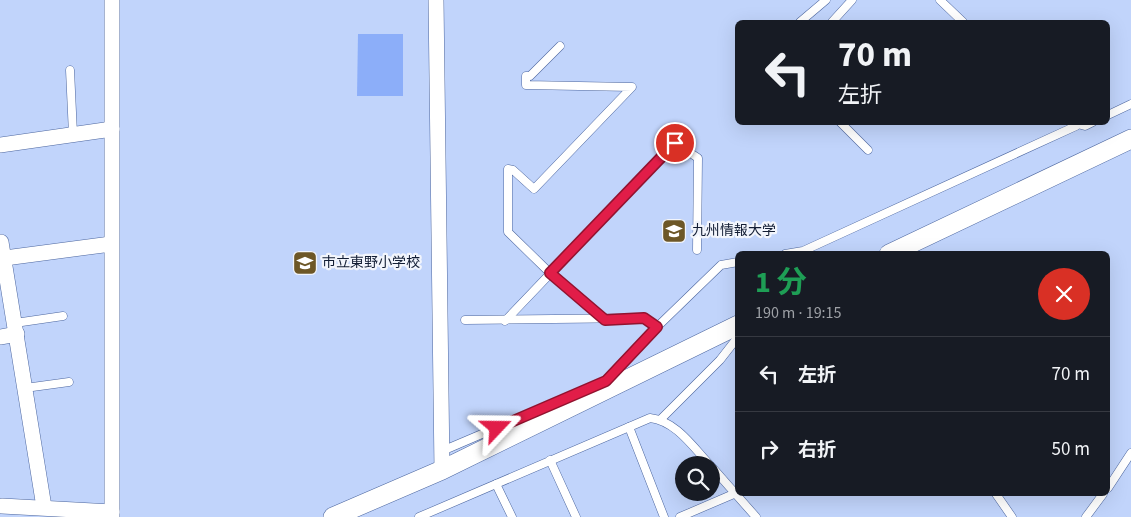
<!DOCTYPE html>
<html lang="ja">
<head>
<meta charset="utf-8">
<style>
  :root { --surface:#171b24; --page:#242831; --text:#f1f3f6; --muted:#9ea1a6; --line:#363941 }
  body { margin:0; font-family:"Source Sans 3","Noto Sans JP",sans-serif; background:var(--page); color:var(--text); height:100vh; display:flex; flex-direction:column; font-size:19px; white-space:nowrap }
  * { box-sizing:border-box; margin:0 }
  p { font-size:16px; color:var(--muted) }
  .icon { flex:none; width:28px; height:28px; fill:none; stroke:currentColor; stroke-width:2; stroke-linecap:round; stroke-linejoin:round }
  .map { position:relative; flex:1; overflow:hidden }
  .sheet { position:absolute; left:735px; top:251px; width:375px; height:245px; display:flex; flex-direction:column; background:var(--surface); border-radius:8px; box-shadow:0 5px 20px #0002 }
  .sheet>* { flex:none }
  .guide { position:absolute; left:735px; top:20px; width:375px; height:105px; border-radius:8px; box-shadow:0 5px 20px #0002; background:#171b24; color:var(--text); overflow:hidden }
  .fabs { position:absolute; left:675px; top:456px; display:grid; gap:10px }
  .fabs a { display:grid; place-items:center; width:45px; height:45px; border-radius:50%; background:var(--surface); box-shadow:0 5px 20px #0002; font-size:25px }
  .pin { position:absolute; display:grid; place-items:center; width:42px; height:42px; color:#fff; margin:-21px; border:2px solid #fff; border-radius:50%; box-shadow:0 1px 5px #0007 }
  .me { position:absolute; width:55px; margin:-28px; rotate:67deg; stroke-linejoin:round; filter:drop-shadow(0 0 4px #0008) }
  .turn { display:flex; align-items:center; gap:18px; height:105px; padding:0 20px; font-size:22px }
  .turn .icon { width:65px; height:65px; stroke-width:2.5 }
  .turn b { display:block; font-size:35px; line-height:42px }
  .round { display:grid; place-items:center; flex:none; width:52px; height:52px; border-radius:26px; background:var(--page) }
  .headline { display:flex; align-items:center; justify-content:space-between; height:85px; padding:0 20px }
  h1 { font-size:30px; font-weight:700; line-height:38px; color:#1e9e55 }
  ul { padding:0; list-style:none }
  li { display:flex; align-items:center; gap:15px; height:75px; padding:0 20px; border-top:1px solid var(--line) }
  li div { flex:1 }
  li b { display:block; font-size:19px }
  li em { font-style:normal }
  .map>svg:first-child { display:block }
  .water { fill:#8caef9 }
  .lines { fill:none; stroke-linecap:round; stroke-linejoin:round }
  .service-casing { stroke:#4c669f; stroke-width:9 }
  .minor-casing { stroke:#4c669f; stroke-width:16 }
  .tertiary-casing { stroke:#4c669f; stroke-width:20 }
  .service { stroke:#fff; stroke-width:8 }
  .minor { stroke:#fff; stroke-width:15 }
  .tertiary { stroke:#fff; stroke-width:19 }
  .route-casing { stroke:#92132f; stroke-width:12 }
  .route { stroke:#e11d48; stroke-width:9 }
  .labels { text-anchor:middle; dominant-baseline:central; stroke-width:4.5; stroke-linejoin:round; paint-order:stroke }
  .poi-label { font-size:14px; fill:#121d34; stroke:#f2f5fc; text-anchor:start }
</style>
</head>
<body>
<div class="map">
<svg width="1131" height="517" viewBox="0 0 1131 517">
  <rect width="100%" height="100%" fill="#c1d4fb"/>
  <!-- water -->
  <polygon class="water" points="358,34 403,34 403,96 357,96"/>
  <g class="lines">
    <defs>
      <g id="service">
        <polyline points="940,0 963,22"/>
        <polyline points="800,22 826,0"/>
        <polyline points="832,22 852,0"/>
        <polyline points="560,46 530,76 526,76 526,85 632,87 534,189 513,170 508,169 508,232 550,273 605,320"/>
        <polyline points="70,70 73,134"/>
        <polyline points="1108,115 1131,104"/>
        <polyline points="840,122 868,150"/>
        <polyline points="1070,122 1085,126 1093,122"/>
        <polyline points="785,254 803,251 1076,126"/>
        <polyline points="465,320 644,318 657,327"/>
        <polyline points="505,321 675,143 698,158 697,250"/>
        <polyline points="15,323 63,316"/>
        <polyline points="602,383 618,369 657,327 721,265 738,262"/>
        <polyline points="25,388 69,382"/>
        <polyline points="661,419 720,360 738,337"/>
        <polyline points="629,427 664,517"/>
        <polyline points="442,451 585,390"/>
        <polyline points="550,460 576,517"/>
        <polyline points="711,466 756,517"/>
        <polyline points="496,484 512,517"/>
        <polyline points="1108,488 1131,453"/>
        <polyline points="996,494 1012,517"/>
        <path d="M 419,517 L 650,418 C 676,421 693,447 710,465"/>
        <polyline points="680,517 736,493"/>
        <polyline points="1086,517 1103,494"/>
      </g>
      <g id="minor">
        <polyline points="436,0 442,470"/>
        <polyline points="0,145 112,129"/>
        <polyline points="1,242 44,507"/>
        <polyline points="5,258 111,244"/>
        <polyline points="0,337 17,334"/>
        <polyline points="2,506 112,512"/>
        <polyline points="112,517 112,0"/>
      </g>
      <g id="tertiary">
        <polyline points="889,254 1131,139"/>
        <polyline points="333,517 442,470 738,325"/>
      </g>
    </defs>
    <!-- service casing -->
    <use href="#service" class="service-casing"/>
    <!-- minor casing -->
    <use href="#minor" class="minor-casing"/>
    <!-- tertiary casing -->
    <use href="#tertiary" class="tertiary-casing"/>
    <!-- service -->
    <use href="#service" class="service"/>
    <!-- minor -->
    <use href="#minor" class="minor"/>
    <!-- tertiary -->
    <use href="#tertiary" class="tertiary"/>
  </g>
  <g class="lines">
    <defs>
      <polyline id="route" points="497,428 606,381 657,327 644,318 605,320 550,273 675,143"/>
    </defs>
    <!-- route casing -->
    <use href="#route" class="route-casing"/>
    <!-- route -->
    <use href="#route" class="route"/>
  </g>
  <!-- icons -->
  <defs>
    <symbol id="school-square" viewBox="-11 -11 22 22"><rect x="-9" y="-9" width="18" height="18" rx="4" fill="#6d5727" stroke="#f2f5fc"/><path d="M0-5L7-2L0 1L-7-2ZM-4 1L0 2.5L4 1V4Q0 6-4 4Z" fill="#fff"/></symbol>
  </defs>
  <g fill-rule="evenodd">
    <use href="#school-square" x="660" y="217" width="28" height="28"/>
    <use href="#school-square" x="291" y="249" width="28" height="28"/>
  </g>
  <g class="labels">
    <!-- poi labels -->
    <g class="poi-label">
      <text x="692" y="231">九州情報大学</text>
      <text x="322" y="263">市立東野小学校</text>
    </g>
  </g>
</svg>
<div class="fabs">
<a><svg class="icon" aria-label="search" viewBox="0 0 24 24"><circle cx="10" cy="10" r="6"/><path d="M15 15l6 6"/></svg></a>
</div>
<div class="pin" style="left:675px;top:143px;background:#d93025"><svg class="icon" aria-label="arrive" viewBox="0 0 24 24"><path d="M6 21V4h12l-3 4 3 4H6"/></svg></div>
<svg class="me" style="left:497px;top:428px" viewBox="-20 -20 40 40"><path d="M0-17L14 15 0 8-14 15z" fill="#e11d48" stroke="#fff" stroke-width="4"/></svg>
<div class="guide">
<div class="turn"><svg class="icon" aria-label="left" viewBox="0 0 24 24"><path d="M17 20v-9H6M10 6l-5 5 5 5"/></svg><div><b>70 m</b>左折</div></div>
</div>
<section class="sheet">
<div class="headline"><div><h1>1 分</h1><p>190 m · 19:15</p></div><a class="round" style="background:#d93025;color:#fff"><svg class="icon" aria-label="close" viewBox="0 0 24 24"><path d="M6 6l12 12M18 6L6 18"/></svg></a></div>
<ul>
<li><svg class="icon" aria-label="left" viewBox="0 0 24 24"><path d="M17 20v-9H6M10 6l-5 5 5 5"/></svg><div><b>左折</b></div><em>70 m</em></li>
<li><svg class="icon" aria-label="right" viewBox="0 0 24 24"><path d="M7 20v-9h11M14 6l5 5-5 5"/></svg><div><b>右折</b></div><em>50 m</em></li>
</ul>
</section>
</div>
</body>
</html>
